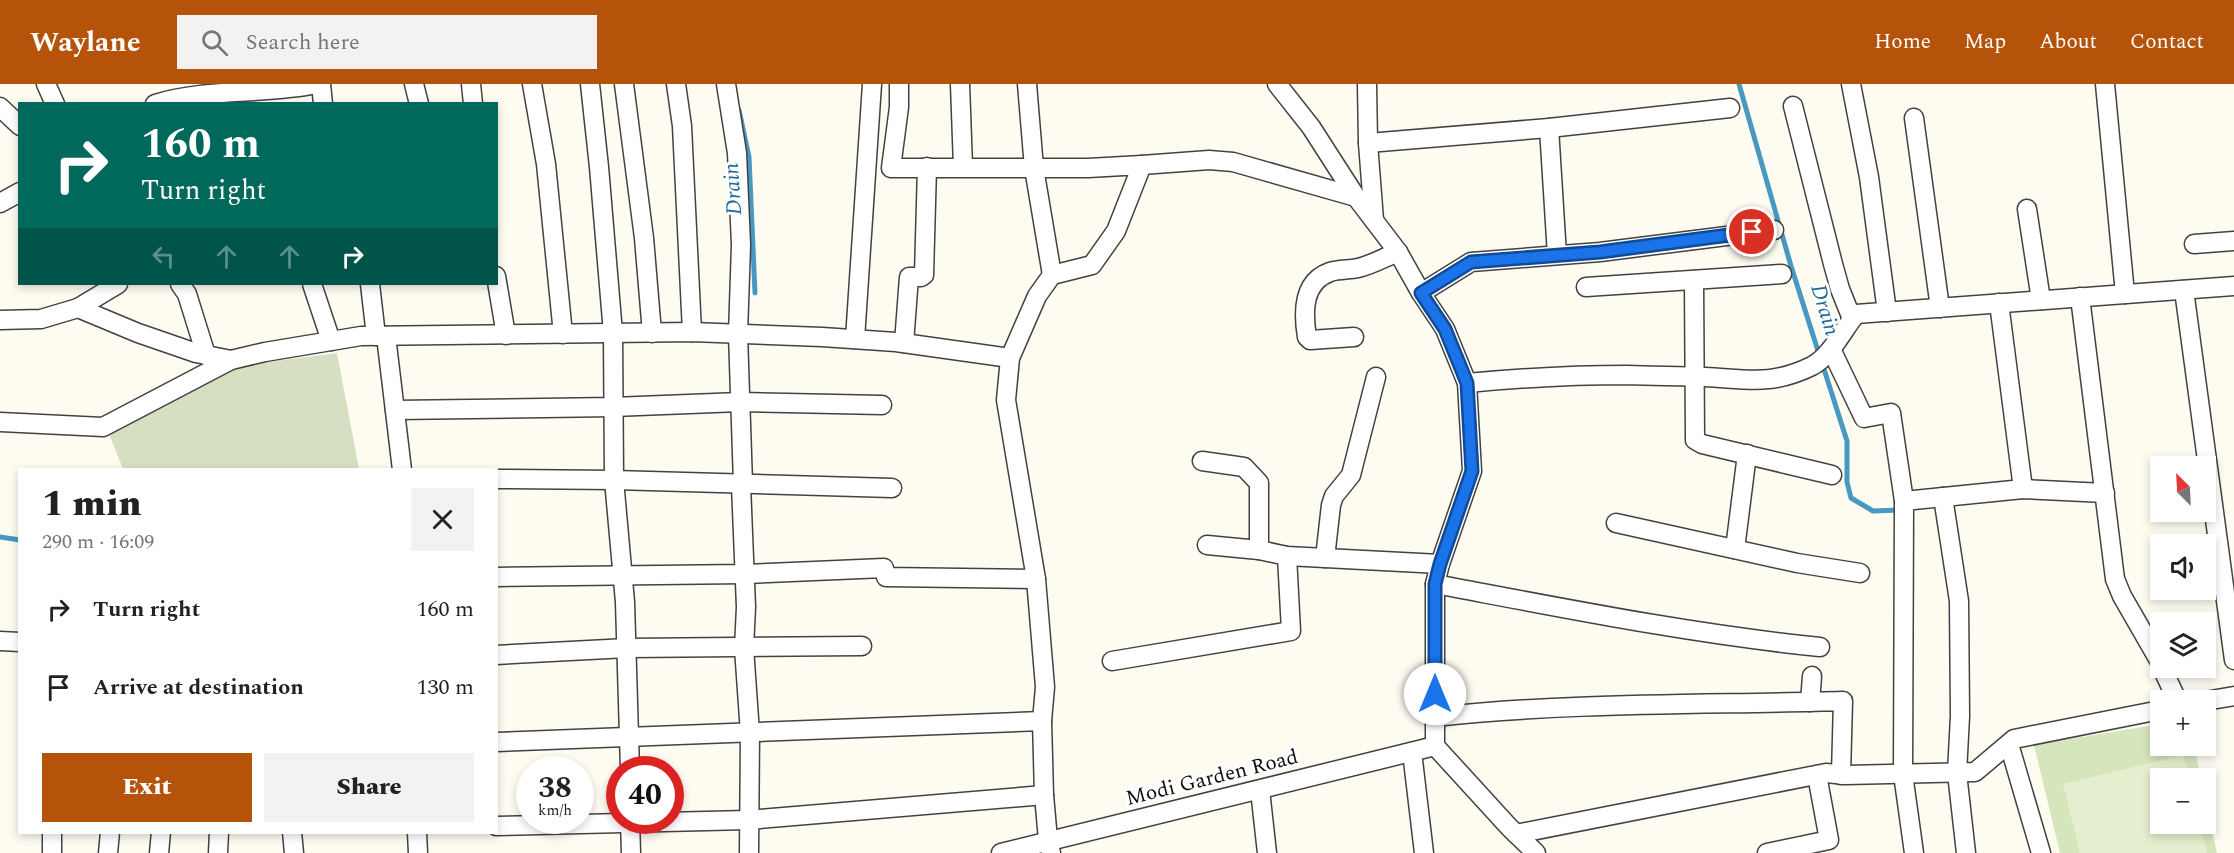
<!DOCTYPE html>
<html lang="en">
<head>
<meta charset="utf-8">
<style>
  :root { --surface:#fff; --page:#f2f2f2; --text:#222; --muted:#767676; --accent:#b45309 }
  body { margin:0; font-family:Spectral,serif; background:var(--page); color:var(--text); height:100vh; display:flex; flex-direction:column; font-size:22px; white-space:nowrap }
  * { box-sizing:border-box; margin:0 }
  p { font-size:20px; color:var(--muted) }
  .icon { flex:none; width:33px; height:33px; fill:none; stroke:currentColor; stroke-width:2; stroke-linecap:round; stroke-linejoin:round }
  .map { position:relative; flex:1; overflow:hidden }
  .details { position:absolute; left:18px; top:384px; width:480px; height:366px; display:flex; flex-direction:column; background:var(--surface); border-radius:0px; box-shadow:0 3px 9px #0003 }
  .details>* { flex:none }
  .top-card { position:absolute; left:18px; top:18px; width:480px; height:183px; border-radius:0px; box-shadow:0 3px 9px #0003; background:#00695c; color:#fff; overflow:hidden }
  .needle { width:39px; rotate:336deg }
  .fabs { position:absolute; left:2150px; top:372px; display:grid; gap:12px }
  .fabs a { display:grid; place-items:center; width:66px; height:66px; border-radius:0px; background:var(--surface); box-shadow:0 3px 9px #0003; font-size:30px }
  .speed { position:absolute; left:516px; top:672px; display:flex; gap:12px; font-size:30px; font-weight:700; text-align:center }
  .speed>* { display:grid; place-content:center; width:78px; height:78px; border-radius:50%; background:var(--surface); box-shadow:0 3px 9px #0003; line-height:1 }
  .speed small { font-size:15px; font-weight:400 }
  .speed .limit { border:9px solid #d22; background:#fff; color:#111 }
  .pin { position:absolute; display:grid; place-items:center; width:51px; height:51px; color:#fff; margin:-26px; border:3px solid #fff; border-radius:50%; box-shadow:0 2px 6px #0007 }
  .me { position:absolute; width:66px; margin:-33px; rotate:0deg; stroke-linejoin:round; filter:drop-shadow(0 0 4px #0008) }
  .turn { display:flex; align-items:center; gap:21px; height:126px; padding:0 24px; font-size:27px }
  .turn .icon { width:78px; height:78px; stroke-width:2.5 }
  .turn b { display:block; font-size:42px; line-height:51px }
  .lanes { display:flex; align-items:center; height:57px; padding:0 24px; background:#0003; justify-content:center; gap:30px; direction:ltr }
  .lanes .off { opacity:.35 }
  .round { display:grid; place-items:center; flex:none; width:63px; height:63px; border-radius:0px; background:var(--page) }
  .summary { display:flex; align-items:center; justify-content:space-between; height:102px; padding:0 24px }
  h1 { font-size:36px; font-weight:800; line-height:45px }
  .action { display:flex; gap:12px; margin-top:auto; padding:12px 24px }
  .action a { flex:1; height:69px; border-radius:0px; background:var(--accent); color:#fff; font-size:24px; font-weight:800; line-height:69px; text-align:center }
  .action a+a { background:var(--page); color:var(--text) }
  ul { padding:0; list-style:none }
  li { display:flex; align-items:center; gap:18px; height:78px; padding:0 24px }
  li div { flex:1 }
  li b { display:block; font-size:22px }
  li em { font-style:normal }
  header { display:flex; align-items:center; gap:36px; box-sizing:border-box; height:84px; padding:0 30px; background:var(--accent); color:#fff }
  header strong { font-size:28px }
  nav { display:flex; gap:33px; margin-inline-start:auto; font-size:21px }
  .search { width:420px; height:54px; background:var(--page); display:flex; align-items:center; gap:15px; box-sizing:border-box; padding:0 21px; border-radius:0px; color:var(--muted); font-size:22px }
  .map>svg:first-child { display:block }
  .green { fill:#d5e6bd }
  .cemetery { fill:#d7dfc3 }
  .pitch { fill:#e5eece }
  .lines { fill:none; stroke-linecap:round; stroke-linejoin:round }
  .stream { stroke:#4798c2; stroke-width:5 }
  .minor-casing { stroke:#424242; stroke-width:21 }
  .minor { stroke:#fff; stroke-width:18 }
  .route-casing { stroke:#114b97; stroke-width:15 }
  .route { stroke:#1a73e8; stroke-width:10 }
  .labels { text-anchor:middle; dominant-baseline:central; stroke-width:6; stroke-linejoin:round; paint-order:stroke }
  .street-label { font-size:21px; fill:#0f0f0f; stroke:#fff }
  .water-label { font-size:22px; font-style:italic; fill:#216a97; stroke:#fff }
</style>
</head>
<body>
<header>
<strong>Waylane</strong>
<div class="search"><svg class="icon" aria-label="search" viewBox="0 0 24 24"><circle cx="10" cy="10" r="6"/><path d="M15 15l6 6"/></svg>Search here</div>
<nav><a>Home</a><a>Map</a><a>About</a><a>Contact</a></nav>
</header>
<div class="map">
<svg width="2234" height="769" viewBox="0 0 2234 769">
  <rect width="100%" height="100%" fill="#fefbf1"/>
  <!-- green -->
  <polygon class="green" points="2160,640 2160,662 2194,662 2201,694 2160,694 2160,740 2205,740 2205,713 2217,769 2060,769 2034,661"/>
  <!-- cemetery -->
  <polygon class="cemetery" points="337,269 359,385 123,385 107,345 224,284"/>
  <!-- pitch -->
  <polygon class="pitch" points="2183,671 2189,694 2160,694 2160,740 2200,740 2207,769 2080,769 2063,700"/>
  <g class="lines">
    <!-- stream -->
    <g class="stream">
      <polyline points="1739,0 1791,182 1819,270"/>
      <polyline points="739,26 749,73 755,209"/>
      <polyline points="1822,279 1847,357 1847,398 1851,414 1873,427 1899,426"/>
      <polyline points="0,453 20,456"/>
    </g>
    <defs>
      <g id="minor">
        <polyline points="46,0 55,20"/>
        <polyline points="321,0 323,20"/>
        <polyline points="414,0 419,20"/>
        <polyline points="471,0 473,20"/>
        <polyline points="532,0 546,80 563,250"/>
        <polyline points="590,0 599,83 613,249 614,396 625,518 630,686"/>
        <polyline points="624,0 644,154 652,249"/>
        <polyline points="676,0 682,42 692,248"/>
        <polyline points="726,0 737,69 741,161 738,250 743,400 741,401 746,523 744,564 750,649 749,769"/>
        <polyline points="899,0 899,23 891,84 1088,84 1142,81 1116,147 1092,181 1052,191 1037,212 1010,274 1006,316 1036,495 1045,603 1042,637 1044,711 1048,756 1051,769"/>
        <polyline points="960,0 963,83"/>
        <polyline points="1027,0 1034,84 1052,191"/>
        <polyline points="1277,0 1311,43 1356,113 1398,168 1421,209 1445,245 1467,299 1472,387 1440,480 1435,500 1435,662 1509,743 1536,769"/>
        <polyline points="1367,0 1368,59 1374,136"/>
        <polyline points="1851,0 1869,93 1887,228"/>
        <polyline points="2105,0 2125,210"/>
        <path d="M 155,20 C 207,4 264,11 317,0"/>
        <polyline points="1793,22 1833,180 1840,205 1852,235"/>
        <polyline points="0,23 20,42"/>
        <polyline points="1914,34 1940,224"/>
        <polyline points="1549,44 1557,171"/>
        <polyline points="1368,59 1549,44 1730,24"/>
        <polyline points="1142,81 1209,76 1233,78 1356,113"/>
        <polyline points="0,119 20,108"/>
        <polyline points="2027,125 2041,216"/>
        <polyline points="2194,160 2234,157"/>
        <polyline points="496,192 506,251"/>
        <polyline points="1694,196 1695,356 1702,360 1832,391"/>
        <polyline points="180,200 187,210 206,271"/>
        <polyline points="312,200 331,257"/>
        <polyline points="370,200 376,252"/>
        <polyline points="1586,203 1782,190"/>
        <polyline points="2184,206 2234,576"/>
        <polyline points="1421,209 1471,178 1600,168 1774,146"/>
        <polyline points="2080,213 2115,495 2122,512 2160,578"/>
        <polyline points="1999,219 2023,405"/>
        <polyline points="78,224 118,200"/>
        <polyline points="0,236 41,235 78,224 138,249 196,269 231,276 265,268 361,252 692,248 822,253 896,258 1010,274"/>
        <polyline points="386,252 402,386"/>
        <path d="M 1354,253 L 1310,256 L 1307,253 C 1303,229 1302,198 1330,188 C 1339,185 1349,186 1358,184 C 1372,181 1385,173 1398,168"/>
        <polyline points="855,255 872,0"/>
        <polyline points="904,259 909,193 921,193 924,191 927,83"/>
        <polyline points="1831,265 1864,334 1891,329 1904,417"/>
        <path d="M 1467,299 C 1520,294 1573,291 1627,291 C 1653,292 1679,292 1705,293 C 1748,295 1771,302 1812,282 C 1831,272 1843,246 1856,230 L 2234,202"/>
        <polyline points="395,326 613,323 740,318 882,321"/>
        <polyline points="0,338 103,343 231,276"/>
        <polyline points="1202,377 1244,383 1259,399 1259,466 1207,461"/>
        <polyline points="496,395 614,396 892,404"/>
        <polyline points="1943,413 1959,517 1960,632 1957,689 1966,769"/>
        <polyline points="1616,439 1797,479 1860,489"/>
        <polyline points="1735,465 1747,370"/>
        <polyline points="1259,466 1287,472 1440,480"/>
        <polyline points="1325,474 1331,421 1334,412 1351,391 1376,293"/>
        <polyline points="496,493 745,490 884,484 886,493 1036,495"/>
        <path d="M 1435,500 C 1563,524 1691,550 1820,563"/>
        <polyline points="0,557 20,558"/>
        <polyline points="496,571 627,564 862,562"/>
        <polyline points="1112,577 1291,547 1287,472"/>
        <polyline points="2162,584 2177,616"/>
        <polyline points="2205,617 2234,612"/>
        <polyline points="1810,618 1812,592"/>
        <path d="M 1435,633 C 1570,618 1707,621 1843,617 L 1841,691"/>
        <polyline points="496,658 1042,637"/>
        <polyline points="2009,660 2041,769"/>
        <polyline points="1412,668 1424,769"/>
        <polyline points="1260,706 1267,769"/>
        <polyline points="630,736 631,769"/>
        <polyline points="496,742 748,736 1044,711"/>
        <polyline points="292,748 294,769"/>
        <polyline points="417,748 418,769"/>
        <polyline points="1516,750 1826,689 1846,691 1975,688 2014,655 2160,626"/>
        <polyline points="52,769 52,748"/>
        <polyline points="108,769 110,748"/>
        <polyline points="159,769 161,748"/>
        <polyline points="218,769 219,748"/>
        <polyline points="1001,769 1435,662"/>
        <polyline points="1767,769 1829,756 1817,691"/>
        <polyline points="1914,769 1903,690 1904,417 2023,405 2105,409"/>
      </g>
    </defs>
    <!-- minor casing -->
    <use href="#minor" class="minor-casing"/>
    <!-- minor -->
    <use href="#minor" class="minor"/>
  </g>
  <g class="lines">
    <defs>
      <polyline id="route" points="1435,610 1435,500 1440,480 1472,387 1467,299 1445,245 1421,209 1471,178 1600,168 1752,148"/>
    </defs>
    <!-- route casing -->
    <use href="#route" class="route-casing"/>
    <!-- route -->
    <use href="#route" class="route"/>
  </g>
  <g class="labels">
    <!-- street labels -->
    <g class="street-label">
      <text transform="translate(1212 694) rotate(-14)">Modi Garden Road</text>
    </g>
    <!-- water labels -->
    <g class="water-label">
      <text transform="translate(733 105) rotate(-94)">Drain</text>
      <text transform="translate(1825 226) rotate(73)">Drain</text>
    </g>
  </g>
</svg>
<div class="fabs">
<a><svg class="needle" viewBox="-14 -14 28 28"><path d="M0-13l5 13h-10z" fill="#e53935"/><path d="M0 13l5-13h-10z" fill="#767676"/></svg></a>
<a><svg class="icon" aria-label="sound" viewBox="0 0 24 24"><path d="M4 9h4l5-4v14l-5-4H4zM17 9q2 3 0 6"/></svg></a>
<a><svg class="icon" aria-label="layers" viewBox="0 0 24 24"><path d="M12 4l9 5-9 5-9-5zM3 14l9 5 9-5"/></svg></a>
<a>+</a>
<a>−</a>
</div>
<div class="speed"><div>38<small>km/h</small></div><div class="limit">40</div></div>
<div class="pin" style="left:1752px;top:148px;background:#d93025"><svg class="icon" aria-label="arrive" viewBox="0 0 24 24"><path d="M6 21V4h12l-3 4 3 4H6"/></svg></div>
<svg class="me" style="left:1435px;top:610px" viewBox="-20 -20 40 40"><circle r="19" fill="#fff"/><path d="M0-13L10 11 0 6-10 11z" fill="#1a73e8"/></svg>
<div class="top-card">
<div class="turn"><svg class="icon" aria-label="right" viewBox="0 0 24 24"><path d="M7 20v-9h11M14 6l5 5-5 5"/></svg><div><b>160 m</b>Turn right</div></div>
<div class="lanes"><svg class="icon off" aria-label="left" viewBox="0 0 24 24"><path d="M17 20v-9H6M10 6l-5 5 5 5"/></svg><svg class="icon off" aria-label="ahead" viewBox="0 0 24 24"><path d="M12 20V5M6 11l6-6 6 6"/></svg><svg class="icon off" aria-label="ahead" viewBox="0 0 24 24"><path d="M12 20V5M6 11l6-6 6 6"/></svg><svg class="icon" aria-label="right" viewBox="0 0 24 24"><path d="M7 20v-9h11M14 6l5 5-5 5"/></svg></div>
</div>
<section class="details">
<div class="summary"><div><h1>1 min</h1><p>290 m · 16:09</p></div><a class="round"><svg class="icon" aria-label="close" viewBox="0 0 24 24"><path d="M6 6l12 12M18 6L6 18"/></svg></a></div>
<ul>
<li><svg class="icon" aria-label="right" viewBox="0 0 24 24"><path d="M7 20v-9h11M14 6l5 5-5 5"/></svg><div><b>Turn right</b></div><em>160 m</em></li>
<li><svg class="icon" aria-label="arrive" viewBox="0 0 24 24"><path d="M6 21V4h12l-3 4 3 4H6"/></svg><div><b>Arrive at destination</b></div><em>130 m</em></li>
</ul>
<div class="action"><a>Exit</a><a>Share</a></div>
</section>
</div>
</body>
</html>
